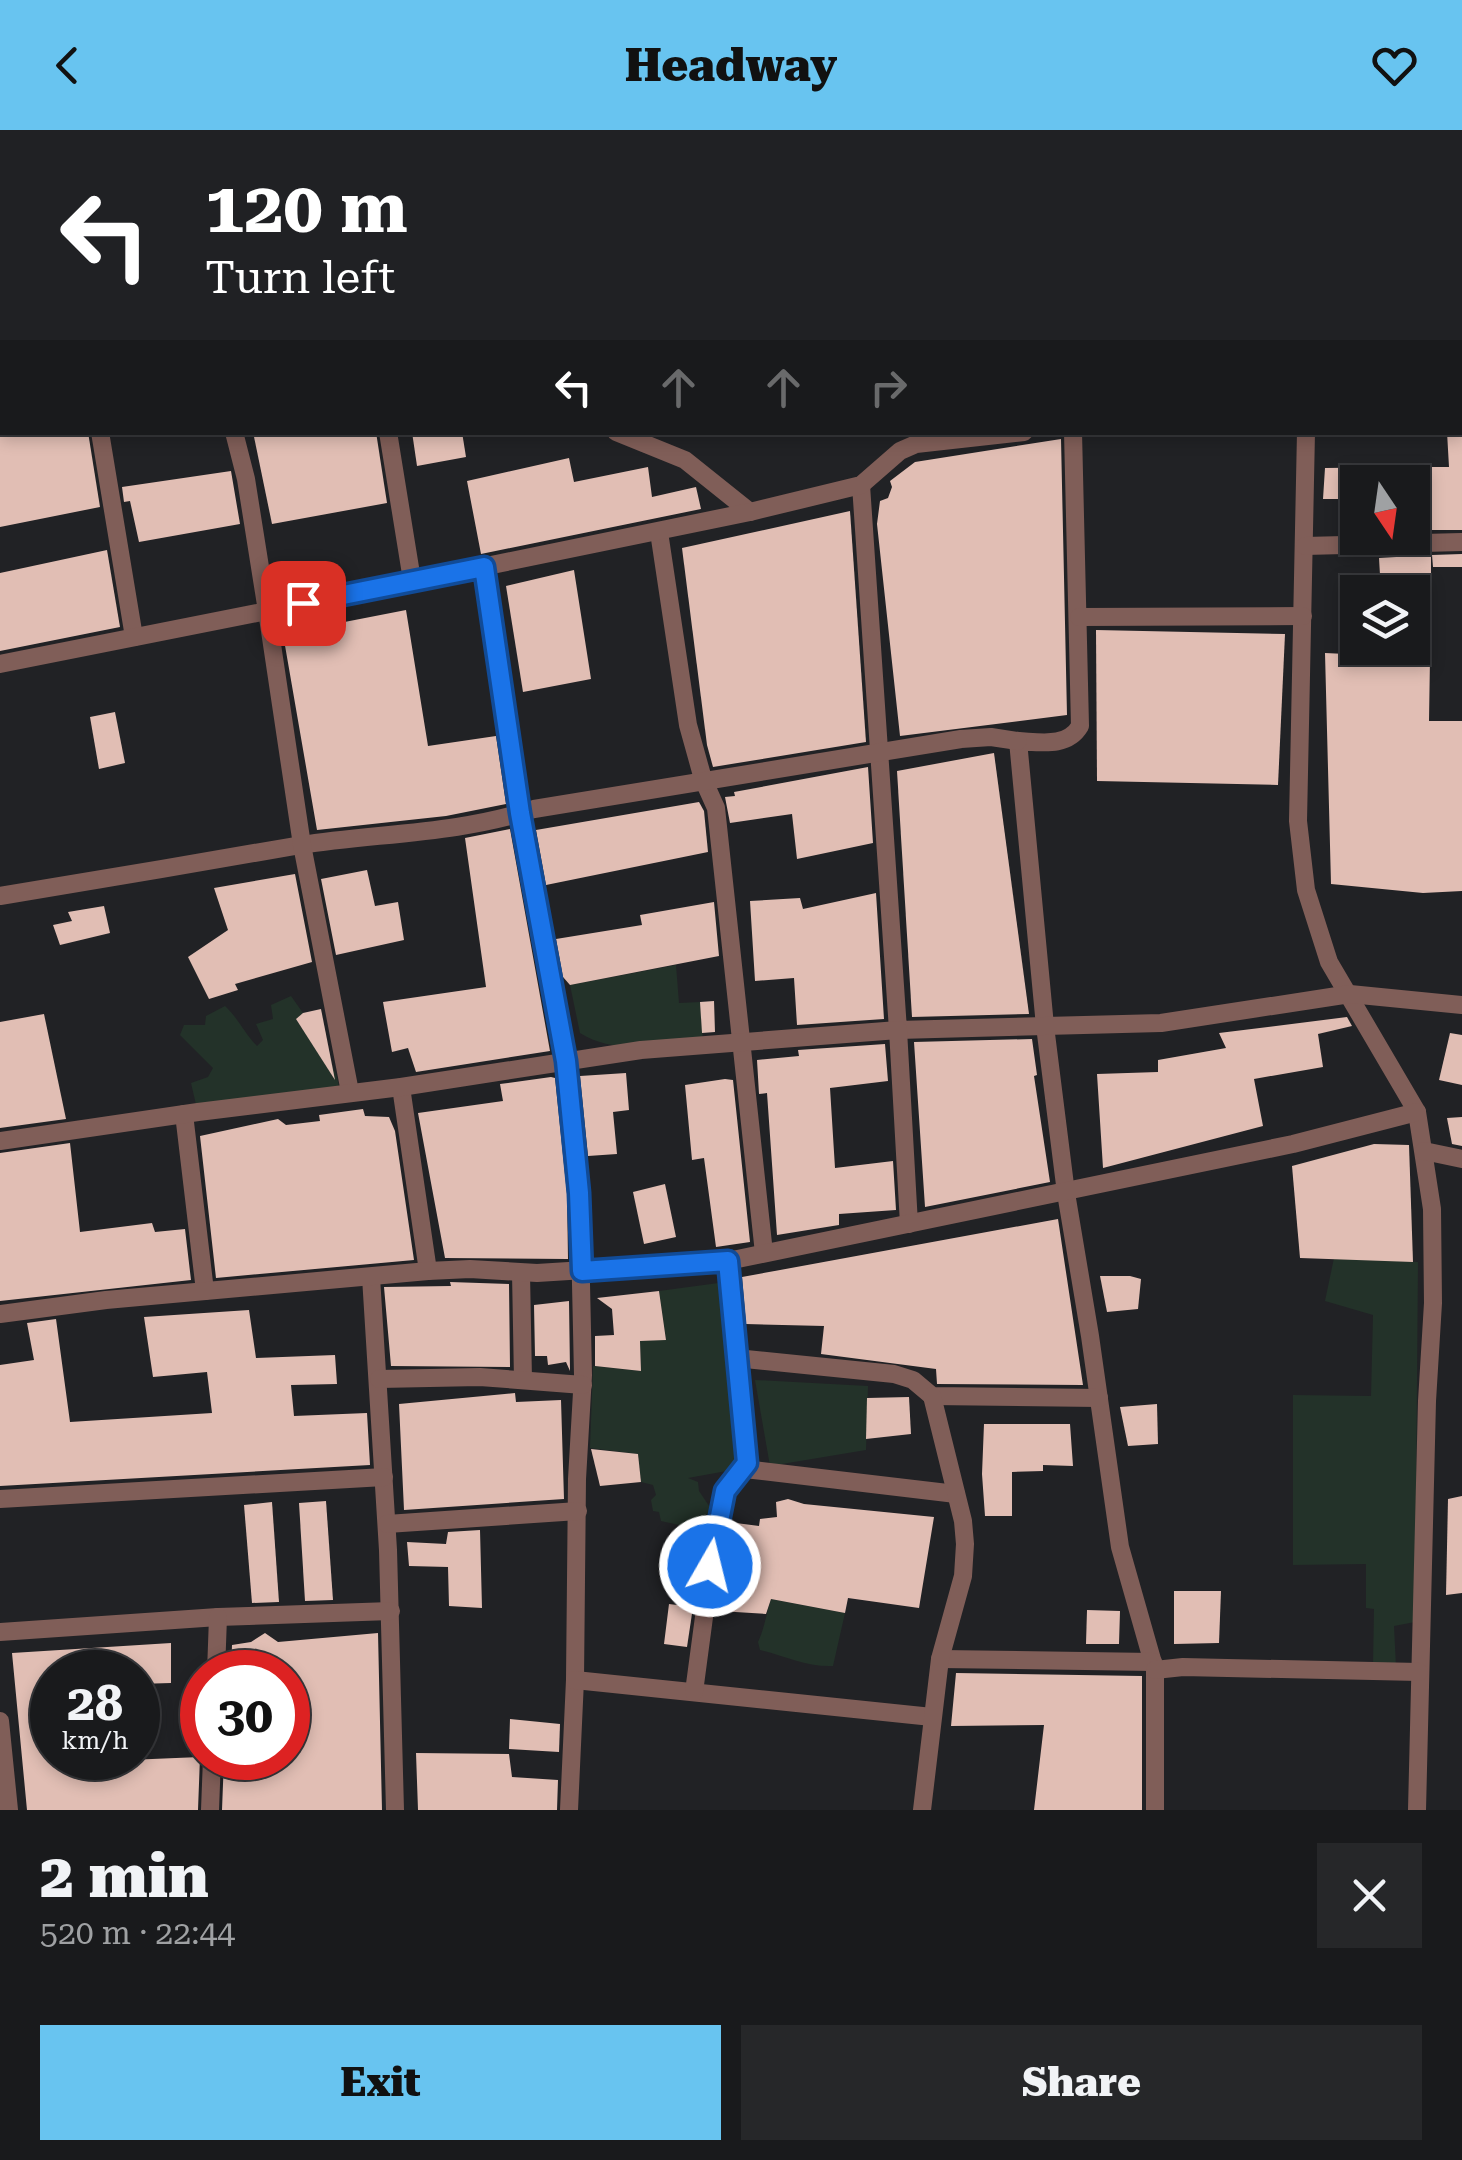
<!DOCTYPE html>
<html lang="en">
<head>
<meta charset="utf-8">
<style>
  :root { --surface:#191a1c; --page:#262729; --text:#f1f3f6; --muted:#9fa1a3; --line:#37383b; --accent:#68c4f0 }
  body { margin:0; font-family:"Roboto Serif",serif; background:var(--page); color:var(--text); height:100vh; display:flex; flex-direction:column; font-size:38px; white-space:nowrap }
  * { box-sizing:border-box; margin:0 }
  p { font-size:32px; color:var(--muted) }
  .icon { flex:none; width:55px; height:55px; fill:none; stroke:currentColor; stroke-width:2; stroke-linecap:round; stroke-linejoin:round }
  .map { position:relative; height:1680px; overflow:hidden }
  .side { display:flex; flex-direction:column; background:var(--surface); flex:1 }
  .side>* { flex:none }
  .banner { position:absolute; left:0px; top:0px; width:1462px; height:305px; box-shadow:0 5px 15px #0003,0 0 0 2px var(--line); background:#202124; color:#fff; overflow:hidden }
  .needle { width:65px; rotate:167deg }
  .buttons { position:absolute; left:1340px; top:335px; display:grid; gap:20px }
  .buttons a { display:grid; place-items:center; width:90px; height:90px; border-radius:0px; background:var(--surface); box-shadow:0 5px 15px #0003,0 0 0 2px var(--line); font-size:50px }
  .speed { position:absolute; left:30px; top:1520px; display:flex; gap:20px; font-size:50px; font-weight:700; text-align:center }
  .speed>* { display:grid; place-content:center; width:130px; height:130px; border-radius:50%; background:var(--surface); box-shadow:0 5px 15px #0003,0 0 0 2px var(--line); line-height:1 }
  .speed small { font-size:25px; font-weight:400 }
  .speed .limit { border:15px solid #d22; background:#fff; color:#111 }
  .pin { position:absolute; display:grid; place-items:center; width:85px; height:85px; color:#fff; margin:-42px; border-radius:20px; box-shadow:0 5px 15px #0006 }
  .me { position:absolute; width:110px; margin:-55px; rotate:8deg; stroke-linejoin:round; filter:drop-shadow(0 0 8px #0008) }
  .turn { display:flex; align-items:center; gap:35px; height:210px; padding:0 40px; font-size:45px }
  .turn .icon { width:130px; height:130px; stroke-width:2.5 }
  .turn b { display:block; font-size:70px; line-height:85px }
  .lanes { display:flex; align-items:center; height:95px; padding:0 40px; background:#0003; justify-content:center; gap:50px; direction:ltr }
  .lanes .off { opacity:.35 }
  .round { display:grid; place-items:center; flex:none; width:105px; height:105px; border-radius:0px; background:var(--page) }
  .headline { display:flex; align-items:center; justify-content:space-between; height:170px; padding:0 40px }
  h1 { font-size:60px; font-weight:800; line-height:75px }
  .button { display:flex; gap:20px; margin-top:auto; padding:20px 40px }
  .button a { flex:1; height:115px; border-radius:0px; background:var(--accent); color:#111; font-size:40px; font-weight:800; line-height:115px; text-align:center }
  .button a+a { background:var(--page); color:var(--text) }
  header { display:flex; justify-content:space-between; align-items:center; height:130px; padding:0 40px; background:var(--accent); color:#111; font-size:45px; font-weight:800 }
  .map>svg:first-child { display:block }
  .green { fill:#233229 }
  .building { fill:#e1beb4 }
  .lines { fill:none; stroke-linecap:round; stroke-linejoin:round }
  .street { stroke:#805e58; stroke-width:18 }
  .route-casing { stroke:#114b97; stroke-width:25 }
  .route { stroke:#1a73e8; stroke-width:18 }
</style>
</head>
<body>
<header><svg class="icon" aria-label="back" viewBox="0 0 24 24"><path d="M15 5l-7 7 7 7"/></svg>Headway<svg class="icon" aria-label="heart" viewBox="0 0 24 24"><path d="M12 20l-8-8c-3-5 5-10 8-4 3-6 11-1 8 4z"/></svg></header>
<div class="map">
<svg width="1462" height="1680" viewBox="0 0 1462 1680">
  <rect width="100%" height="100%" fill="#212225"/>
  <!-- green -->
  <g class="green">
    <path d="M 676,835 L 679,873 L 700,872 L 703,911 C 664,913 615,926 580,903 L 570,855 Z"/>
    <path d="M 291,866 L 303,883 L 296,889 C 311,915 338,930 339,959 L 197,979 L 191,953 L 208,947 L 213,938 L 180,905 L 184,895 L 205,895 L 206,886 L 225,876 C 239,889 244,903 257,916 L 263,910 L 256,894 L 273,889 L 271,875 Z"/>
    <polygon points="1334,1128 1418,1132 1415,1492 1394,1496 1396,1537 1373,1535 1374,1479 1366,1478 1366,1434 1293,1435 1293,1265 1371,1266 1373,1185 1325,1171"/>
    <polygon points="726,1152 743,1338 688,1348 698,1352 699,1361 711,1379 699,1393 679,1395 661,1391 659,1382 653,1381 651,1370 656,1365 653,1355 641,1352 638,1324 590,1318 593,1236 641,1241 640,1211 666,1209 659,1161"/>
    <polygon points="755,1250 868,1256 866,1320 770,1336"/>
    <path d="M 771,1469 L 845,1483 L 833,1536 C 806,1537 786,1526 760,1520 L 758,1512 C 765,1497 766,1484 771,1469 Z"/>
  </g>
  <!-- building -->
  <g class="building">
    <polygon points="0,302 88,302 100,377 0,397"/>
    <polygon points="253,302 376,302 387,373 272,394"/>
    <polygon points="412,302 462,302 466,327 417,336"/>
    <polygon points="1447,302 1462,302 1462,400 1432,400 1431,337 1449,337"/>
    <polygon points="1061,309 1067,585 900,606 877,394 880,371 888,368 892,357 890,351 915,332"/>
    <polygon points="569,328 574,352 648,337 652,367 696,357 701,379 481,424 467,351"/>
    <polygon points="1406,337 1405,352 1358,352 1358,369 1323,369 1325,338"/>
    <polygon points="231,341 240,394 139,412 130,371 124,372 122,357"/>
    <polygon points="850,381 866,612 713,637 707,615 682,418"/>
    <polygon points="107,420 120,497 0,521 0,443"/>
    <polygon points="1462,424 1462,437 1433,437 1432,425"/>
    <polygon points="1431,425 1431,479 1412,480 1412,462 1381,462 1379,428"/>
    <polygon points="574,440 591,549 523,562 506,456"/>
    <polygon points="406,480 428,616 496,606 506,674 446,686 317,700 283,504"/>
    <polygon points="1096,500 1285,504 1278,655 1097,651"/>
    <polygon points="1325,523 1430,528 1429,591 1462,591 1462,761 1423,763 1331,754"/>
    <polygon points="115,582 125,633 99,639 90,587"/>
    <polygon points="994,623 1029,884 912,887 897,641"/>
    <polygon points="868,637 873,713 797,729 792,684 730,693 725,667 735,666 734,662"/>
    <polygon points="699,672 704,681 708,722 546,755 536,700"/>
    <polygon points="510,699 550,921 416,942 408,918 392,922 383,872 486,857 465,708"/>
    <polygon points="367,740 375,776 398,772 404,810 336,825 321,749"/>
    <polygon points="295,744 312,832 235,854 238,860 209,869 188,827 228,800 214,758"/>
    <polygon points="876,763 884,889 797,895 794,848 755,851 750,771 800,768 803,779"/>
    <polygon points="714,772 719,826 570,855 563,847 556,809 642,795 640,785"/>
    <polygon points="104,776 110,803 60,815 53,795 72,791 68,782"/>
    <polygon points="714,871 715,902 702,903 700,872"/>
    <polygon points="321,879 335,950 296,889 303,883"/>
    <polygon points="44,884 66,989 0,998 0,892"/>
    <polygon points="1347,887 1352,896 1318,904 1323,937 1254,949 1263,996 1103,1038 1097,944 1158,942 1158,930 1226,918 1219,903"/>
    <polygon points="1450,903 1462,905 1462,955 1439,950"/>
    <polygon points="1032,909 1037,945 1034,946 1050,1052 925,1077 914,912"/>
    <polygon points="885,914 888,951 830,958 835,1038 893,1031 896,1080 839,1084 839,1095 777,1105 767,963 759,964 757,930 799,926 798,920"/>
    <polygon points="626,943 629,980 613,982 617,1024 588,1026 580,946"/>
    <polygon points="551,947 555,948 567,1064 568,1129 445,1128 418,983 503,971 500,954"/>
    <polygon points="725,949 733,950 750,1112 716,1117 704,1028 692,1030 685,955"/>
    <polygon points="363,979 365,986 389,987 395,1001 414,1130 216,1148 200,1006 278,989 286,995 320,991 319,985"/>
    <polygon points="1462,987 1462,1016 1452,1014 1447,988"/>
    <polygon points="70,1013 80,1102 152,1093 155,1102 185,1099 191,1150 0,1171 0,1023"/>
    <polygon points="1374,1014 1409,1015 1413,1132 1300,1128 1292,1036"/>
    <polygon points="665,1054 676,1107 644,1114 633,1062"/>
    <polygon points="1058,1089 1083,1255 937,1254 936,1239 821,1224 824,1196 746,1194 742,1147"/>
    <polygon points="1100,1146 1130,1146 1141,1149 1138,1179 1107,1182"/>
    <polygon points="450,1152 509,1154 510,1237 391,1236 384,1157 451,1156"/>
    <polygon points="659,1161 666,1210 640,1211 641,1241 595,1236 595,1206 614,1205 612,1179 597,1168"/>
    <polygon points="569,1171 570,1241 566,1232 548,1235 547,1226 535,1226 534,1175"/>
    <polygon points="249,1180 256,1228 335,1225 337,1254 291,1255 294,1286 367,1283 370,1335 0,1356 0,1235 34,1230 27,1193 56,1189 70,1292 212,1283 207,1242 153,1247 144,1187"/>
    <polygon points="515,1263 516,1272 561,1270 564,1369 404,1380 399,1274"/>
    <polygon points="909,1267 911,1304 866,1309 867,1268"/>
    <polygon points="1157,1274 1158,1314 1128,1316 1120,1277"/>
    <polygon points="984,1294 1070,1294 1073,1336 1043,1335 1043,1341 1012,1342 1012,1386 985,1386 982,1344"/>
    <polygon points="591,1319 638,1324 641,1352 600,1356"/>
    <polygon points="1462,1366 1462,1463 1446,1465 1448,1369"/>
    <polygon points="788,1369 804,1374 934,1387 919,1478 848,1468 845,1483 771,1469 766,1484 719,1481 730,1406 736,1393 759,1396 760,1389 777,1387 776,1372"/>
    <polygon points="326,1371 333,1470 305,1471 299,1373"/>
    <polygon points="272,1372 279,1472 252,1473 244,1375"/>
    <polygon points="480,1400 482,1478 449,1476 448,1437 409,1436 407,1412 446,1414 448,1402"/>
    <polygon points="1174,1461 1221,1461 1219,1513 1174,1514"/>
    <polygon points="669,1474 693,1477 687,1517 664,1514"/>
    <polygon points="1087,1480 1120,1481 1119,1514 1086,1514"/>
    <polygon points="265,1503 278,1512 378,1503 382,1680 222,1680 224,1628 288,1628 288,1542 231,1542 232,1515 251,1512"/>
    <polygon points="171,1513 171,1553 138,1554 138,1542 52,1542 52,1628 128,1628 128,1630 200,1627 198,1680 27,1680 12,1523"/>
    <polygon points="956,1543 1142,1546 1142,1680 1034,1680 1044,1595 951,1596"/>
    <polygon points="510,1589 560,1594 559,1622 509,1619"/>
    <polygon points="416,1623 509,1624 512,1647 558,1650 557,1680 418,1680"/>
  </g>
  <g class="lines">
    <!-- street -->
    <g class="street">
      <polyline points="47,0 48,2"/>
      <polyline points="756,0 767,2"/>
      <polyline points="1274,0 1276,2"/>
      <polyline points="647,2 650,0"/>
      <polyline points="1337,2 1339,0"/>
      <polyline points="1460,81 1462,80"/>
      <polyline points="1460,179 1462,180"/>
      <polyline points="100,302 134,507"/>
      <polyline points="388,302 412,450"/>
      <polyline points="616,302 685,330 750,382"/>
      <path d="M 1073,302 L 1080,596 C 1067,618 1040,612 1018,611 L 1045,896 L 1066,1063 L 1090,1206 L 1120,1417 L 1155,1540 L 1155,1680"/>
      <polyline points="1306,302 1298,691 1306,760 1329,832 1417,982 1432,1079 1433,1173 1427,1271 1417,1680"/>
      <polyline points="861,355 898,900 1161,893 1350,864 1462,875"/>
      <polyline points="659,402 688,595 703,649 716,678 764,1123"/>
      <polyline points="1305,416 1462,412"/>
      <polyline points="484,437 520,683 566,931 579,1063 583,1245 577,1349 575,1550 569,1680"/>
      <polyline points="1079,487 1303,486"/>
      <polyline points="0,534 267,481 246,349 234,302"/>
      <path d="M 0,766 C 100,750 201,732 301,715 C 379,703 458,704 534,679 L 961,609 L 991,607 L 1018,611"/>
      <polyline points="401,957 428,1141"/>
      <polyline points="350,962 302,715 267,481 750,382 861,355 900,321 916,314 1024,302"/>
      <polyline points="184,984 205,1161"/>
      <polyline points="0,1011 198,982 401,957 641,920 898,900 909,1094"/>
      <polyline points="1424,1021 1462,1029"/>
      <polyline points="728,1131 736,1228 894,1244 913,1250 932,1266 1099,1268"/>
      <polyline points="521,1143 523,1250"/>
      <polyline points="371,1147 388,1420 395,1680"/>
      <polyline points="0,1184 106,1170 428,1141 470,1139 537,1143 728,1131 1293,1014 1417,982"/>
      <polyline points="379,1249 480,1247 583,1255"/>
      <polyline points="745,1339 956,1364"/>
      <polyline points="0,1369 384,1347"/>
      <polyline points="387,1394 578,1381"/>
      <polyline points="0,1502 218,1487 391,1481"/>
      <polyline points="940,1529 1153,1532"/>
      <polyline points="1155,1540 1183,1537 1419,1542"/>
      <polyline points="216,1542 218,1487"/>
      <polyline points="575,1550 932,1587"/>
      <polyline points="694,1562 718,1382 725,1361 747,1333 736,1228"/>
      <polyline points="0,1591 9,1680"/>
      <polyline points="210,1680 212,1628"/>
      <polyline points="922,1680 940,1529 963,1446 965,1414 963,1391 932,1266"/>
    </g>
  </g>
  <g class="lines">
    <defs>
      <polyline id="route" points="303,473 484,437 520,683 566,931 579,1063 582,1141 728,1131 747,1333 725,1361 710,1436"/>
    </defs>
    <!-- route casing -->
    <use href="#route" class="route-casing"/>
    <!-- route -->
    <use href="#route" class="route"/>
  </g>
</svg>
<div class="buttons">
<a><svg class="needle" viewBox="-14 -14 28 28"><path d="M0-13l5 13h-10z" fill="#e53935"/><path d="M0 13l5-13h-10z" fill="#9fa1a3"/></svg></a>
<a><svg class="icon" aria-label="layers" viewBox="0 0 24 24"><path d="M12 4l9 5-9 5-9-5zM3 14l9 5 9-5"/></svg></a>
</div>
<div class="speed"><div>28<small>km/h</small></div><div class="limit">30</div></div>
<div class="pin" style="left:303px;top:473px;background:#d93025"><svg class="icon" aria-label="arrive" viewBox="0 0 24 24"><path d="M6 21V4h12l-3 4 3 4H6"/></svg></div>
<svg class="me" style="left:710px;top:1436px" viewBox="-20 -20 40 40"><circle r="17" fill="#1a73e8" stroke="#fff" stroke-width="3"/><path d="M0-11L8 9 0 5-8 9z" fill="#fff"/></svg>
<div class="banner">
<div class="turn"><svg class="icon" aria-label="left" viewBox="0 0 24 24"><path d="M17 20v-9H6M10 6l-5 5 5 5"/></svg><div><b>120 m</b>Turn left</div></div>
<div class="lanes"><svg class="icon" aria-label="left" viewBox="0 0 24 24"><path d="M17 20v-9H6M10 6l-5 5 5 5"/></svg><svg class="icon off" aria-label="ahead" viewBox="0 0 24 24"><path d="M12 20V5M6 11l6-6 6 6"/></svg><svg class="icon off" aria-label="ahead" viewBox="0 0 24 24"><path d="M12 20V5M6 11l6-6 6 6"/></svg><svg class="icon off" aria-label="right" viewBox="0 0 24 24"><path d="M7 20v-9h11M14 6l5 5-5 5"/></svg></div>
</div>
</div>
<section class="side">
<div class="headline"><div><h1>2 min</h1><p>520 m · 22:44</p></div><a class="round"><svg class="icon" aria-label="close" viewBox="0 0 24 24"><path d="M6 6l12 12M18 6L6 18"/></svg></a></div>
<div class="button"><a>Exit</a><a>Share</a></div>
</section>
</body>
</html>
